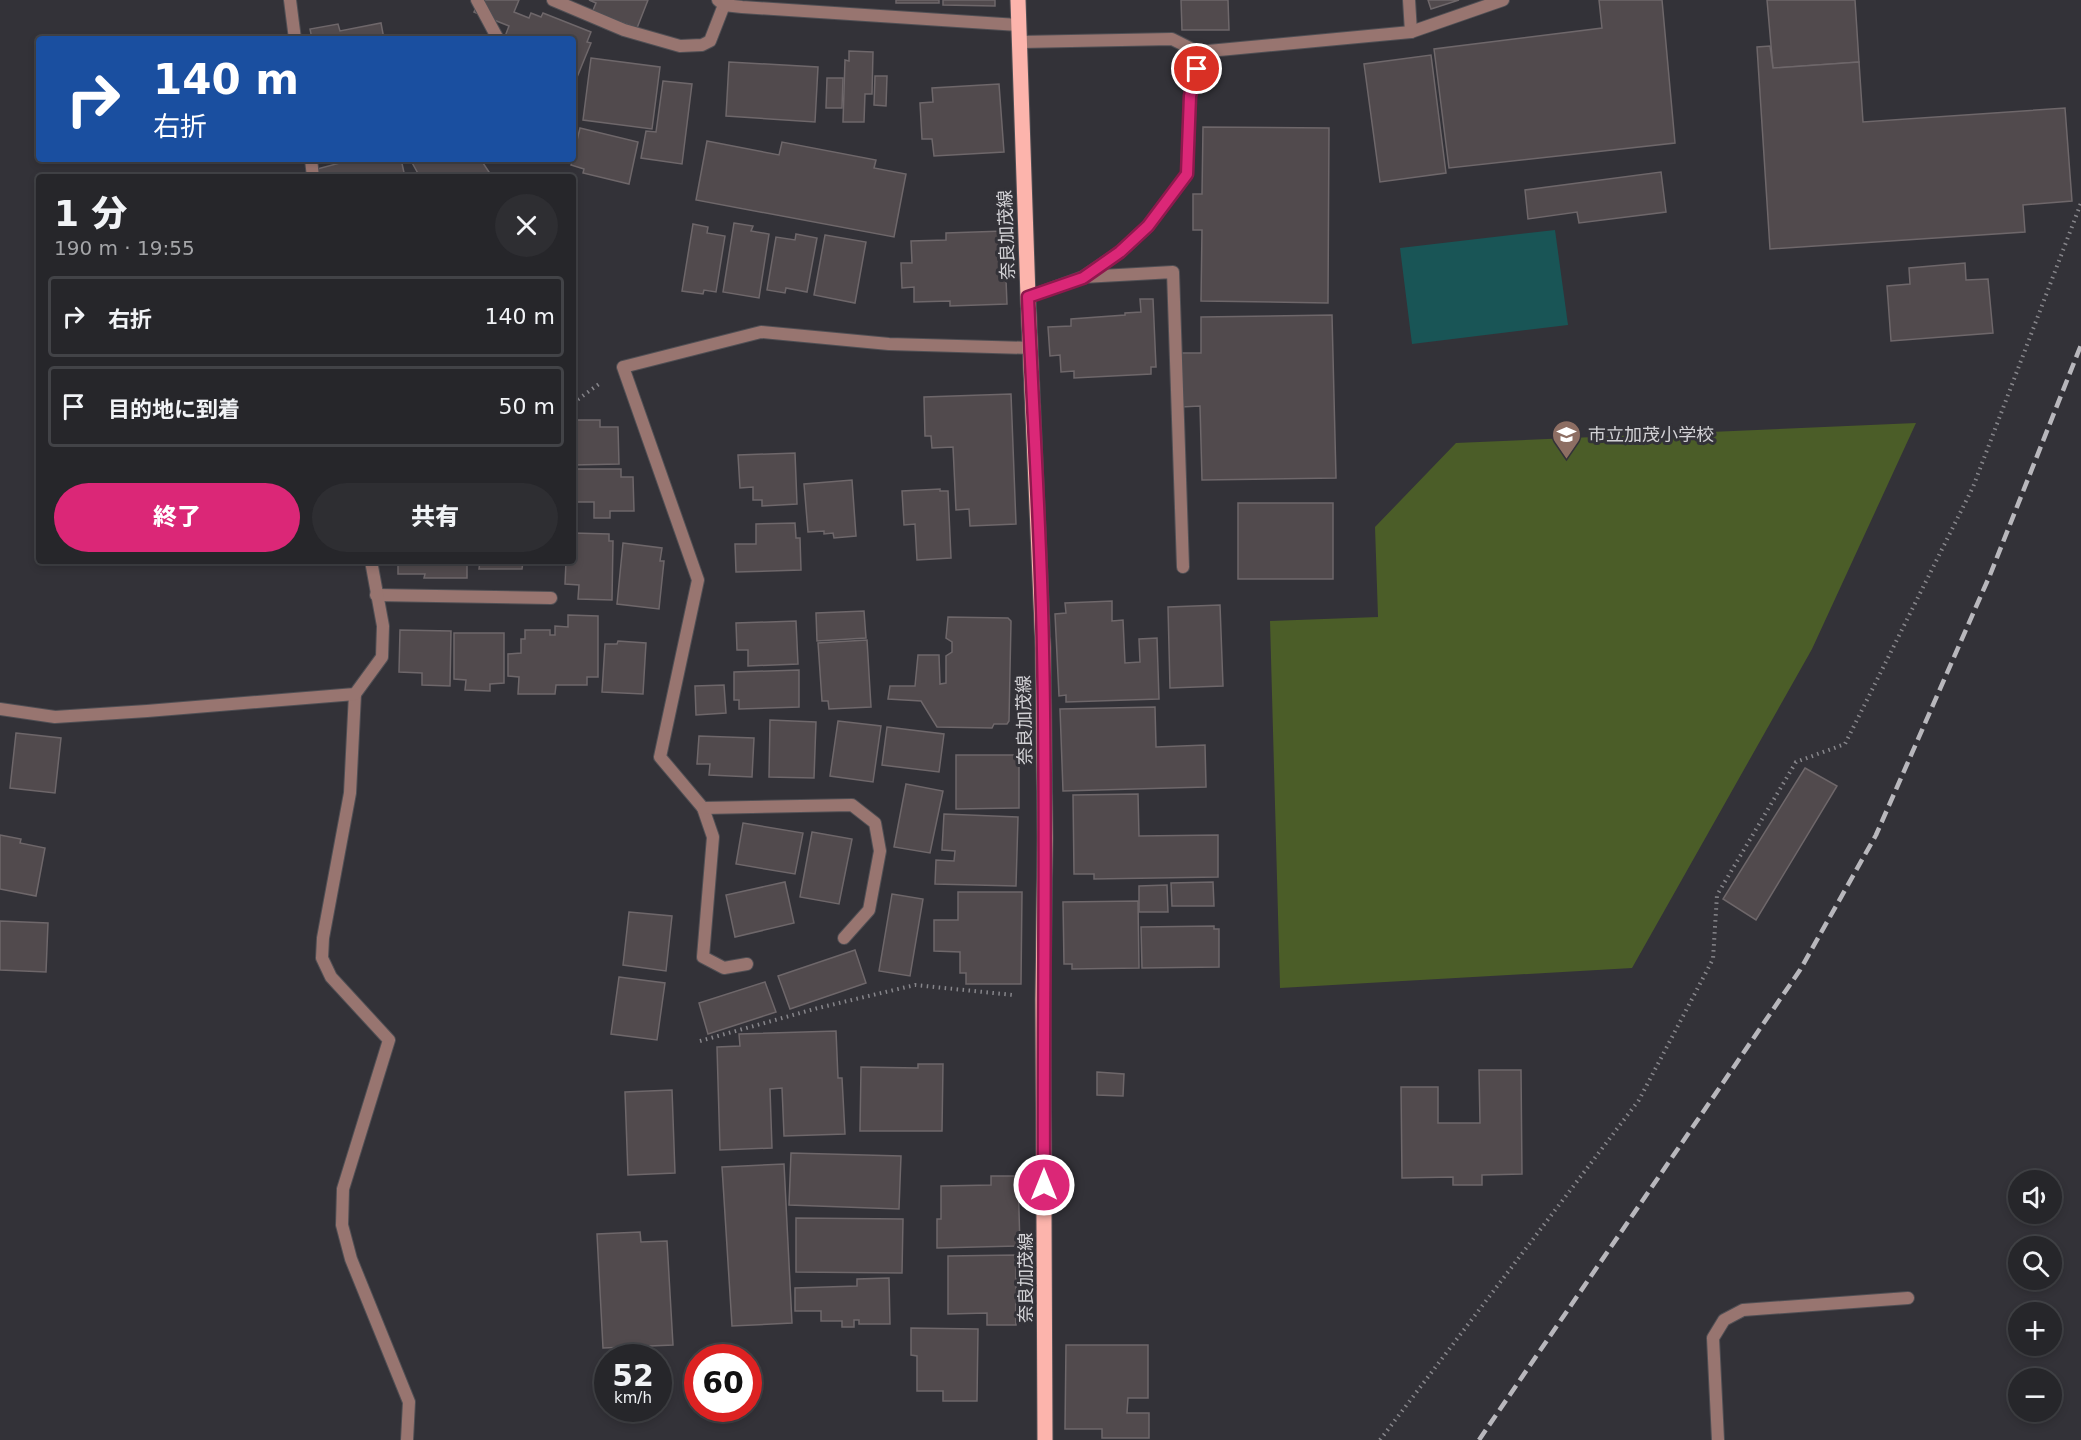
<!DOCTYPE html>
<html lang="ja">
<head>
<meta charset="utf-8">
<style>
  :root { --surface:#26262a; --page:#2e2e32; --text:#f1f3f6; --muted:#a4a5a8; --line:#424347; --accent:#db2777 }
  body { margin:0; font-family:"DejaVu Sans","Noto Sans JP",sans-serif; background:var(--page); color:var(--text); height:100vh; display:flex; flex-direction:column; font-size:22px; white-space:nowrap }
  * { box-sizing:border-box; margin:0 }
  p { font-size:20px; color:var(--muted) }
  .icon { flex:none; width:33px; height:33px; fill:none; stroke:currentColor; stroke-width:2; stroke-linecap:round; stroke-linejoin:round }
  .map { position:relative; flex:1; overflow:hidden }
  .details { position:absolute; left:36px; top:174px; width:540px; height:390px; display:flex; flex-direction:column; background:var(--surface); border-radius:6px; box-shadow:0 3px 9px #0003,0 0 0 2px var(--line) }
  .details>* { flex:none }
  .banner { position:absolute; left:36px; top:36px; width:540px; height:126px; border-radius:6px; box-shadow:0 3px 9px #0003,0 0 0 2px var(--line); background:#1a4fa0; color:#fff; overflow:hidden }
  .tools { position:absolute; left:2008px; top:1170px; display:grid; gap:12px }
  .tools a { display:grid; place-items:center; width:54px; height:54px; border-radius:50%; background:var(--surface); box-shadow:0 3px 9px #0003,0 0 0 2px var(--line); font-size:30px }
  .speed { position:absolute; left:594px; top:1344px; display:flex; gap:12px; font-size:30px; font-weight:700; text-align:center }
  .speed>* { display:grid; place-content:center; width:78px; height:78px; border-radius:50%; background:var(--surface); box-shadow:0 3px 9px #0003,0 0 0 2px var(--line); line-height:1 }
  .speed small { font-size:15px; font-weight:400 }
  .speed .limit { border:9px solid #d22; background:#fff; color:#111 }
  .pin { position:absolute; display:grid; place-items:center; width:51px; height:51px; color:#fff; margin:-26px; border:3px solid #fff; border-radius:50%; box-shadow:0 2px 6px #0007 }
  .me { position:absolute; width:66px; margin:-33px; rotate:0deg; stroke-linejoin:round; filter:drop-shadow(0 0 4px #0008) }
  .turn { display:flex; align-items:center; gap:21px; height:126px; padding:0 18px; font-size:27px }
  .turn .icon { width:78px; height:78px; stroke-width:2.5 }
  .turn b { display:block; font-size:42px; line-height:51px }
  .round { display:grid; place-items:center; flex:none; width:63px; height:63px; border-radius:32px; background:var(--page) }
  .overview { display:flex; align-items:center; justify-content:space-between; height:102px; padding:0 18px }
  h1 { font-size:36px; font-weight:800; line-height:45px }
  .button { display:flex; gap:12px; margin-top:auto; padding:12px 18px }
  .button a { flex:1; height:69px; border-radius:36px; background:var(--accent); color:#fff; font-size:24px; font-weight:800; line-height:69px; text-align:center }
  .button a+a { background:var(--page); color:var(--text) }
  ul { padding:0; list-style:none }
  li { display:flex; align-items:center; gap:18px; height:81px; margin:0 12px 9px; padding:0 6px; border:3px solid var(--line); border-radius:6px }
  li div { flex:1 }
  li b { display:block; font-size:22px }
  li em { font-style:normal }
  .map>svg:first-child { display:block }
  .green { fill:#4b5d28 }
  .water { fill:#195556 }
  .building { fill:#514a4d; stroke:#6e676a; stroke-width:1.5 }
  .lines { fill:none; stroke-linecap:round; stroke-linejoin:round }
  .lane-casing { stroke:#504f54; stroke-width:14 }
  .street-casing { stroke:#504f54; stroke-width:14 }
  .primary-casing { stroke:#504f54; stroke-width:17 }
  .path { stroke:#87868b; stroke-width:4; stroke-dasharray:1.5 4.5; stroke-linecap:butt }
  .lane { stroke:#987570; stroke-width:12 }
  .street { stroke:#987570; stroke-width:12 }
  .primary { stroke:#fcb4ac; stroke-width:15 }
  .rail { stroke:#b8b7bc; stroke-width:4.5; stroke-dasharray:12 6; stroke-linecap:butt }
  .route-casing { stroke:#8e194d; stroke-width:15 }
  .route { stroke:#db2777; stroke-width:10 }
  .labels { text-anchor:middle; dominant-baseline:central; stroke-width:6; stroke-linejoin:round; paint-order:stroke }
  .street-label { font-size:18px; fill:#d3d2d6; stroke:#333238 }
  .poi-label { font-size:18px; fill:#d3d2d6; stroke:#333238; text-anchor:start }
</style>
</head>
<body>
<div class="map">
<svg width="2081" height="1440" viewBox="0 0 2081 1440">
  <rect width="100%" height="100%" fill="#333238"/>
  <!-- green -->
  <polygon class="green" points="1916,423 1812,649 1632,968 1280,988 1270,621 1378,617 1375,527 1456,443"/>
  <!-- water -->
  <polygon class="water" points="1555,230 1568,325 1412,344 1400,248"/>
  <!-- building -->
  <g class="building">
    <polygon points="479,0 519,0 514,12 529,18 531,13 541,17 543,13 591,32 587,42 591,43 573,87 573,39 504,39 509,26 474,12"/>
    <polygon points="589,0 648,0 637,28 617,21 591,15 596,3"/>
    <rect x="896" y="0" width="43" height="3"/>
    <polygon points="943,0 995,0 995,6 943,5"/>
    <polygon points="1181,0 1228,0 1229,30 1182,30"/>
    <polygon points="1428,0 1459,0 1431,9"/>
    <polygon points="1599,0 1662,0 1675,143 1449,168 1434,49 1602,28"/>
    <polygon points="1767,0 1855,0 1859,62 1773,68"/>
    <polygon points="381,23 384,39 312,39 310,29 338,24 340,31"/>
    <polygon points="1770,46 1773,68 1859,62 1863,122 2065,108 2072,201 2023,205 2025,232 1770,249 1757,47"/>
    <polygon points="849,51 873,52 872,94 865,94 864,122 843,122 845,60 849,61"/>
    <polygon points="1431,55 1446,173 1380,182 1364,64"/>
    <polygon points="591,58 660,67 652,129 583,120"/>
    <polygon points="729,62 818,67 815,122 726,116"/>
    <polygon points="875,76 887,76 886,106 874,105"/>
    <polygon points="827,78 843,78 842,108 826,108"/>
    <polygon points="663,81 692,84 682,164 641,158 646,131 656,132"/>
    <polygon points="999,84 1004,152 934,156 932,139 922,139 920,103 933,102 932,88"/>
    <polygon points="1203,127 1329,128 1328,303 1201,301 1202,230 1193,230 1193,194 1202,194"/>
    <polygon points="580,128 638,142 629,184 583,173 584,169 571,165"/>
    <polygon points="707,141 779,155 782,142 876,160 874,168 906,174 894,237 696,200"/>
    <polygon points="355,159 401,159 405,177 319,177 317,169"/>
    <polygon points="410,159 490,159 483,163 491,175 487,177 420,177"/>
    <polygon points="1661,172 1666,212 1579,223 1577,212 1528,219 1525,190"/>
    <polygon points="734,223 753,226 751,231 769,234 759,298 723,292"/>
    <polygon points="693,224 708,227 707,233 725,236 716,292 704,290 703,294 682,291"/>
    <polygon points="1004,231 1007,304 950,306 950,301 914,302 914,287 902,288 901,263 912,263 911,241 946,240 946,233"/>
    <polygon points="796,234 817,238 807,292 786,288 785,293 767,290 776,237 795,240"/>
    <polygon points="825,235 866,242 855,303 814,295"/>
    <polygon points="1965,263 1966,280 1988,279 1993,333 1891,341 1887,286 1910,284 1909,268"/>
    <polygon points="1140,299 1153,299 1156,367 1151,367 1151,374 1074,378 1074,371 1061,372 1060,355 1050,356 1048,327 1071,326 1071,319 1125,315 1125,313 1141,312"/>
    <polygon points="1332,315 1336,478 1202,480 1200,406 1181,407 1180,353 1201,353 1201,317"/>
    <polygon points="1011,394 1016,524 970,526 969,509 956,510 953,447 932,448 931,436 925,436 924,397"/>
    <polygon points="573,420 600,420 600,427 618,427 619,464 573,465"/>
    <polygon points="795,453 797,504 762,506 762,500 753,500 753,487 740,488 738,455"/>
    <polygon points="573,469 621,469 621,477 633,477 634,511 610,511 610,518 594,518 594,502 577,502 576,492 573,492"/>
    <polygon points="852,480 856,536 834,538 833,533 824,534 824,531 808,532 804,484"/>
    <polygon points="940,489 940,491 948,491 951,558 917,560 915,524 904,525 902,491"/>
    <rect x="1238" y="503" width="95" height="76"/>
    <polygon points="795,523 796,538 800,538 801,570 736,572 735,544 756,544 756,524"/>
    <polygon points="573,533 609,534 609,541 613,541 612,600 578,599 579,585 565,584 566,561 573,561"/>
    <polygon points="623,543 662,548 660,561 664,561 659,609 617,604"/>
    <polygon points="398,561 467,561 467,578 424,578 425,574 398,574"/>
    <polygon points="480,561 523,561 522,569 479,569"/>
    <polygon points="1112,601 1112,621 1123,620 1125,663 1140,662 1139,639 1157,638 1159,699 1066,702 1066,695 1059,696 1055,614 1066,613 1065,603"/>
    <polygon points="1220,605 1223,686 1170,688 1168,607"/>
    <polygon points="864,611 866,638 817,641 816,613"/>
    <polygon points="568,615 598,616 598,677 587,677 587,685 556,685 555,694 518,694 519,677 508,676 508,654 521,653 521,639 525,639 525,630 550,630 550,635 555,635 555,626 568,627"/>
    <polygon points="948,617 1008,618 1011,621 1009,721 1007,724 994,724 992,728 937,727 921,701 888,699 890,686 915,686 918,655 939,655 940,684 946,683 946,656 952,652 952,642 946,638"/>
    <polygon points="796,621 798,664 748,666 748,650 737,650 736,623"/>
    <polygon points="400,630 451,631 450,686 422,685 422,673 399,672"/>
    <polygon points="454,633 504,633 504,683 490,684 490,691 465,690 466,680 454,679"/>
    <polygon points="867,640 871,707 829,709 828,701 822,701 818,643"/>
    <polygon points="618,641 646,643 643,694 602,692 605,644 617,644"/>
    <polygon points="799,670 799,707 739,709 739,700 734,700 734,672"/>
    <polygon points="724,685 726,713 696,715 695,686"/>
    <polygon points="1155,707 1156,747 1205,745 1206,787 1063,791 1060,709"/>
    <polygon points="770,720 816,722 814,778 769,777"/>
    <polygon points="838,721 881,726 873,782 830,776"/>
    <polygon points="887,727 944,734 939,772 882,765"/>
    <polygon points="16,733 61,738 55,793 10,788"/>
    <polygon points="699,736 754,738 752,777 709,775 710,764 697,764"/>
    <polygon points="956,755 1019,755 1019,808 956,809"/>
    <polygon points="1805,768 1837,786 1756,920 1723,899"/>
    <polygon points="906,784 943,791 930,853 894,847"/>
    <polygon points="1138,794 1139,836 1218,835 1218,877 1094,879 1094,874 1074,874 1073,795"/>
    <polygon points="944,814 1018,817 1016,886 935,884 936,860 954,861 955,851 942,850"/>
    <polygon points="743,823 803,833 795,874 736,864"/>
    <polygon points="812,832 852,839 839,904 800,897"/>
    <polygon points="0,835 21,839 20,843 45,848 36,896 0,889"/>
    <polygon points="785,882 794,923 735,937 726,895"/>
    <polygon points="1213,882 1214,906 1172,906 1171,883"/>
    <polygon points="1167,885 1168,912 1139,912 1139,886"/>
    <polygon points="958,892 1022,892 1021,984 966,984 966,973 960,973 960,952 934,951 934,920 958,920"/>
    <polygon points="892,894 923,899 910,976 879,971"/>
    <polygon points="1138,901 1139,968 1072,969 1072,964 1064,964 1063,902"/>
    <polygon points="629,912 672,916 666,971 623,965"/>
    <polygon points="0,921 48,923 46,972 0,970"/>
    <polygon points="1214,926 1214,929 1219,929 1219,967 1142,968 1141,927"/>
    <polygon points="855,950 866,983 790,1009 778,976"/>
    <polygon points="619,977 665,983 657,1040 611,1034"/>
    <polygon points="765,982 776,1012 708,1034 699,1003"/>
    <polygon points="836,1031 838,1078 842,1078 845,1134 784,1136 782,1088 770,1089 772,1148 720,1150 717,1047 740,1046 739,1034"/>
    <polygon points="918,1064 943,1064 942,1131 860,1131 861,1067 918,1068"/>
    <polygon points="1479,1070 1521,1070 1522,1174 1482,1175 1482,1185 1453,1185 1453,1177 1402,1178 1401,1087 1438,1087 1438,1123 1480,1123"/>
    <polygon points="1097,1072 1124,1074 1123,1096 1097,1095"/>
    <polygon points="672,1090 675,1173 628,1175 625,1092"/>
    <polygon points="791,1153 901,1156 899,1209 789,1205"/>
    <polygon points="784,1164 792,1323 732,1326 722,1167"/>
    <polygon points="991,1176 1018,1176 1020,1246 937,1248 937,1219 941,1219 941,1186 991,1185"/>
    <polygon points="796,1218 903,1219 902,1273 796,1272"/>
    <polygon points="640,1232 641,1242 667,1241 673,1345 603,1348 597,1234"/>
    <polygon points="1016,1255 1016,1325 987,1325 987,1313 948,1314 948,1256"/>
    <polygon points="889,1278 890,1324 859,1324 859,1320 854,1320 854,1327 842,1327 842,1321 821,1321 821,1311 795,1311 795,1288 857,1286 857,1279"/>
    <polygon points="911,1328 978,1329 977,1401 943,1401 943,1391 917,1391 917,1356 911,1355"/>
    <polygon points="1066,1345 1148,1345 1148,1398 1128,1398 1127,1413 1149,1413 1149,1438 1102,1438 1102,1429 1065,1429"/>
  </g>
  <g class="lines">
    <defs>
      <g id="lane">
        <polyline points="1083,277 1173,272 1183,567"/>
        <polyline points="355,694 350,793 323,938 322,958 331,977 389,1040 343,1189 342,1225 351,1259 409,1402 407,1440"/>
      </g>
      <g id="street">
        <polyline points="290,0 295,39"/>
        <polyline points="477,0 498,39"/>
        <polyline points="553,0 624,30 680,46 702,45 710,41 724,5"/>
        <polyline points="718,0 724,5 742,7 1019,25"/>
        <polyline points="1409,0 1411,32"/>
        <polyline points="1020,42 1172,39 1198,52 1411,32 1503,0"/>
        <polyline points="311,159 313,177"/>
        <polyline points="1028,297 1083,277 1120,252 1148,226 1187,174 1190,96 1197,69 1198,52"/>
        <polyline points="376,595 551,598"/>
        <polyline points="0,709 55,717 147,711 355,694 382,657 383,626 371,561"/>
        <polyline points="703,808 713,837 703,957 724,968 747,964"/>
        <polyline points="844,938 869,910 880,851 875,823 852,805 703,808 660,757 698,580 623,367 761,332 889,344 1030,348"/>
        <polyline points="1718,1440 1713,1338 1724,1320 1743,1310 1908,1298"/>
      </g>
      <polyline id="primary" points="1018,0 1028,297 1043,648 1045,838 1043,999 1045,1440"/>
    </defs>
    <!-- lane casing -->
    <use href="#lane" class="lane-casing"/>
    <!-- street casing -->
    <use href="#street" class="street-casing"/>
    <!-- primary casing -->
    <use href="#primary" class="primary-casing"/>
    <!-- path -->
    <g class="path">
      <polyline points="573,403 599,384"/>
      <polyline points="700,1041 818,1008 915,985 1013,995"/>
      <polyline points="1380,1440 1639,1100 1713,959 1717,895 1796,762 1845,744 1973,487 2081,203"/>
    </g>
    <!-- lane -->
    <use href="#lane" class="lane"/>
    <!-- street -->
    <use href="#street" class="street"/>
    <!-- primary -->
    <use href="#primary" class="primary"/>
    <!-- rail -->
    <polyline class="rail" points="1479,1440 1800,970 1876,835 1990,575 2081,345"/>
  </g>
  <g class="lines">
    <defs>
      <path id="route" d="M 1044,1185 C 1043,1006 1047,828 1043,650 C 1041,533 1033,415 1028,297 L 1083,278 L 1120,252 L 1148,226 L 1187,174 L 1190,96 L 1197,69"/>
    </defs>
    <!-- route casing -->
    <use href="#route" class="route-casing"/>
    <!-- route -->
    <use href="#route" class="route"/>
  </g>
  <!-- icons -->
  <defs>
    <symbol id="school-pin" viewBox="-11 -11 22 30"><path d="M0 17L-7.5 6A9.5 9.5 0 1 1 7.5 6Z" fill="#8d6e63" stroke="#333238"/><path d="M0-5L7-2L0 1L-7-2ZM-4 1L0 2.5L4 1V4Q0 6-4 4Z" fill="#fff"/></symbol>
  </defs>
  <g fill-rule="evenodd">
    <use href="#school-pin" x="1550" y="418" width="33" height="45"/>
  </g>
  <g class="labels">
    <!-- street labels -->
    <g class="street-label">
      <text transform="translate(1006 235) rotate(-92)">奈良加茂線</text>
      <text transform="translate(1024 720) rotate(-91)">奈良加茂線</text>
      <text transform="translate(1025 1278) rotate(-90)">奈良加茂線</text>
    </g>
    <!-- poi labels -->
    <g class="poi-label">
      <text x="1588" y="434">市立加茂小学校</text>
    </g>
  </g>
</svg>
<div class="tools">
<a><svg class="icon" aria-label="sound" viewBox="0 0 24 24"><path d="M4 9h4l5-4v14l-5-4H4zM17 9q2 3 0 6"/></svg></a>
<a><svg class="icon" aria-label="search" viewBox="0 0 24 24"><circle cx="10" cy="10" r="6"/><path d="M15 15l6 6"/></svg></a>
<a>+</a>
<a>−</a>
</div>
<div class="speed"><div>52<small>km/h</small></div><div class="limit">60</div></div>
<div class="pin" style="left:1197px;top:69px;background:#d93025"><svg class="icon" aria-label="arrive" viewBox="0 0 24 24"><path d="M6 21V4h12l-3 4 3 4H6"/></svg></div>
<svg class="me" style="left:1044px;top:1185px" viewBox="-20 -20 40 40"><circle r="17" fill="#db2777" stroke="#fff" stroke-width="3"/><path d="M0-11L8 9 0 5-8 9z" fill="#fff"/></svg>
<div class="banner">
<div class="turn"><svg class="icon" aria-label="right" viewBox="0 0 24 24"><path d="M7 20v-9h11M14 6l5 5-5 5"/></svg><div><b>140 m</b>右折</div></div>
</div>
<section class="details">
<div class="overview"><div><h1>1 分</h1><p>190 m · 19:55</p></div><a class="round"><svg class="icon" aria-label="close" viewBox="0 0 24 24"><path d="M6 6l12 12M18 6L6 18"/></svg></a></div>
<ul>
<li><svg class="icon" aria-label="right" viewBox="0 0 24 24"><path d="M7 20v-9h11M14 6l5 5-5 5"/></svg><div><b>右折</b></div><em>140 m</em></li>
<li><svg class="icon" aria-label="arrive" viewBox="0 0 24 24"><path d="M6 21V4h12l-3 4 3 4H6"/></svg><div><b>目的地に到着</b></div><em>50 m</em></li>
</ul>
<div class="button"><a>終了</a><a>共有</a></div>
</section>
</div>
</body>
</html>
